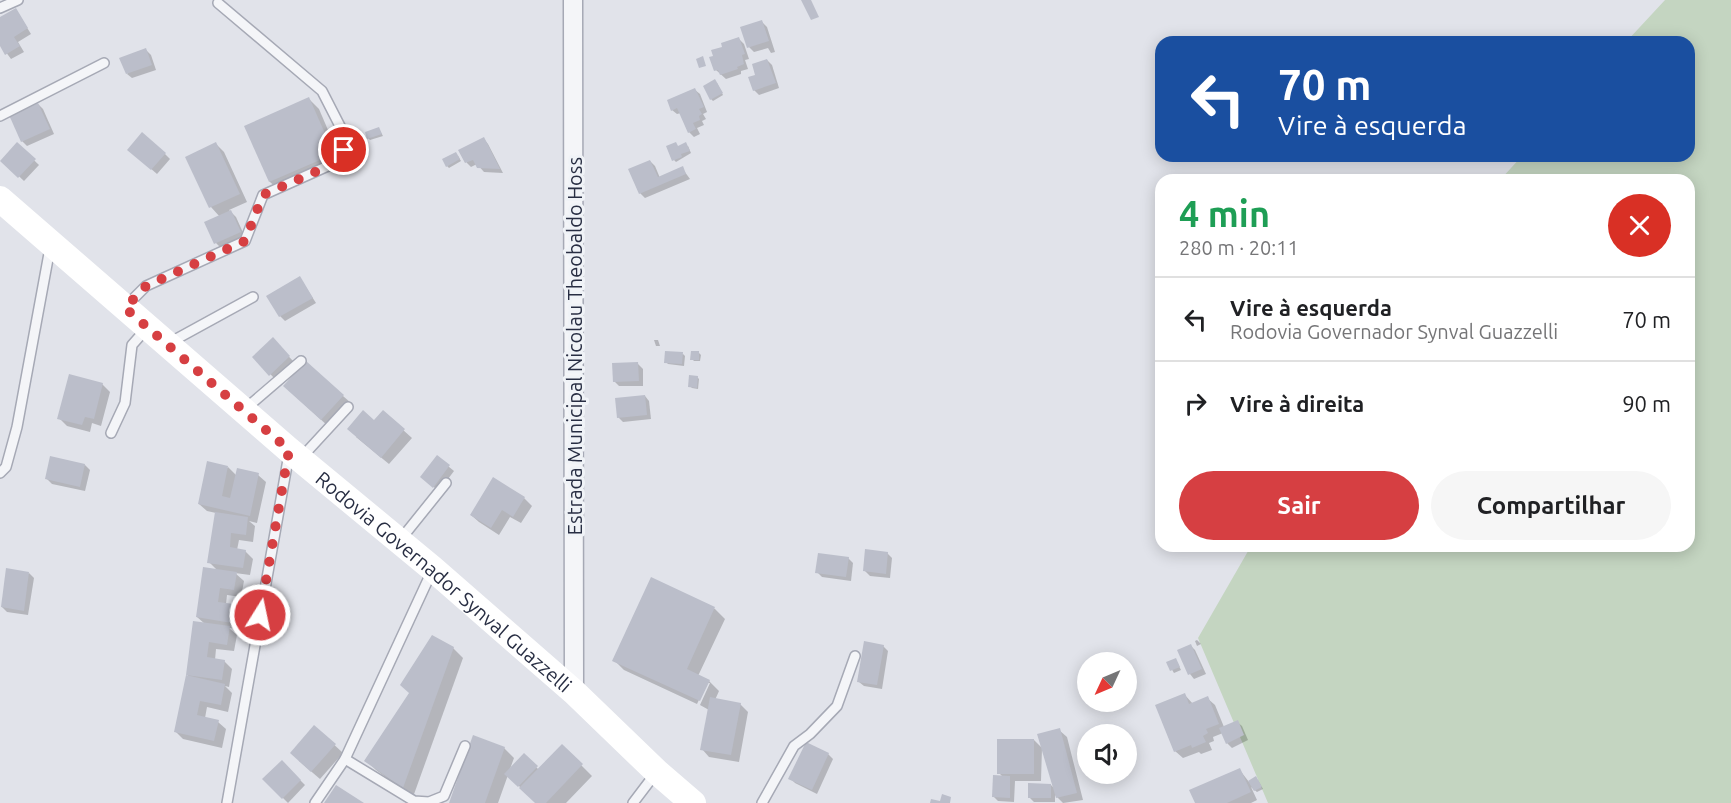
<!DOCTYPE html>
<html lang="pt">
<head>
<meta charset="utf-8">
<style>
  :root { --surface:#fff; --page:#f6f6f6; --text:#202124; --muted:#757577; --line:#e0e0e0; --accent:#d63f42 }
  body { margin:0; font-family:Ubuntu,sans-serif; background:var(--page); color:var(--text); height:100vh; display:flex; flex-direction:column; font-size:22px; white-space:nowrap }
  * { box-sizing:border-box; margin:0 }
  p { font-size:20px; color:var(--muted) }
  .icon { flex:none; width:33px; height:33px; fill:none; stroke:currentColor; stroke-width:2; stroke-linecap:round; stroke-linejoin:round }
  .map { position:relative; flex:1; overflow:hidden }
  .panel { position:absolute; left:1155px; top:174px; width:540px; height:378px; display:flex; flex-direction:column; background:var(--surface); border-radius:18px; box-shadow:0 3px 15px #0003 }
  .panel>* { flex:none }
  .guide { position:absolute; left:1155px; top:36px; width:540px; height:126px; border-radius:18px; box-shadow:0 3px 15px #0003; background:#1a4fa0; color:#fff; overflow:hidden }
  .needle { width:39px; rotate:226deg }
  .tools { position:absolute; left:1077px; top:652px; display:grid; gap:12px }
  .tools a { display:grid; place-items:center; width:60px; height:60px; border-radius:50%; background:var(--surface); box-shadow:0 3px 15px #0003; font-size:30px }
  .pin { position:absolute; display:grid; place-items:center; width:51px; height:51px; color:#fff; margin:-26px; border:3px solid #fff; border-radius:50%; box-shadow:0 2px 6px #0007 }
  .me { position:absolute; width:66px; margin:-33px; rotate:10deg; stroke-linejoin:round; filter:drop-shadow(0 0 4px #0008) }
  .turn { display:flex; align-items:center; gap:21px; height:126px; padding:0 24px; font-size:27px }
  .turn .icon { width:78px; height:78px; stroke-width:2.5 }
  .turn b { display:block; font-size:42px; line-height:51px }
  .round { display:grid; place-items:center; flex:none; width:63px; height:63px; border-radius:32px; background:var(--page) }
  .summary { display:flex; align-items:center; justify-content:space-between; height:102px; padding:0 24px }
  h1 { font-size:36px; font-weight:700; line-height:45px; color:#1e9e55 }
  .action { display:flex; gap:12px; margin-top:auto; padding:12px 24px }
  .action a { flex:1; height:69px; border-radius:36px; background:var(--accent); color:#fff; font-size:24px; font-weight:700; line-height:69px; text-align:center }
  .action a+a { background:var(--page); color:var(--text) }
  ul { padding:0; list-style:none }
  li { display:flex; align-items:center; gap:18px; height:84px; padding:0 24px; border-top:2px solid var(--line) }
  li div { flex:1 }
  li b { display:block; font-size:22px }
  li em { font-style:normal }
  .map>svg:first-child { display:block }
  .green { fill:#c4d5c1 }
  .shadow { fill:#0003 }
  .building { fill:#bbbeca }
  .lines { fill:none; stroke-linecap:round; stroke-linejoin:round }
  .lane-casing { stroke:#a6a9b5; stroke-width:12 }
  .street-casing { stroke:#a6a9b5; stroke-width:21 }
  .lane { stroke:#f4f5f8; stroke-width:9 }
  .street { stroke:#f4f5f8; stroke-width:18 }
  .secondary { stroke:#fff; stroke-width:26 }
  .route { stroke:#d63f42; stroke-width:10; stroke-dasharray:0 18 }
  .labels { text-anchor:middle; dominant-baseline:central; stroke-width:6; stroke-linejoin:round; paint-order:stroke }
  .street-label { font-size:20px; fill:#282e43; stroke:#f0f3f7 }
</style>
</head>
<body>
<div class="map">
<svg width="1731" height="803" viewBox="0 0 1731 803">
  <rect width="100%" height="100%" fill="#e1e3ea"/>
  <!-- green -->
  <polygon class="green" points="1665,0 1731,0 1731,803 1268,803 1198,638 1251,546 1689,546 1689,180 1500,180 1522,156 1689,156 1689,42 1626,42"/>
  <!-- shadow -->
  <g class="shadow">
    <polygon points="16,10 31,34 18,42 24,52 11,59 0,44 0,19"/>
    <polygon points="762,22 767,27 775,52 771,53 768,48 754,52 749,47"/>
    <polygon points="739,39 744,44 749,59 745,60 748,69 741,71 741,74 726,79 716,70 724,48"/>
    <polygon points="146,50 151,55 156,70 132,78 127,74"/>
    <polygon points="767,60 772,65 779,88 759,95 754,90"/>
    <polygon points="717,83 723,95 713,101 711,99"/>
    <polygon points="695,90 700,94 707,112 703,114 706,119 702,121 704,125 697,128 700,134 694,137 689,132 681,113 677,114 672,110"/>
    <polygon points="309,99 319,109 343,165 281,192 270,182 246,126"/>
    <polygon points="38,104 43,109 54,134 27,146 22,141"/>
    <polygon points="379,129 383,136 370,140 368,138"/>
    <polygon points="484,139 488,144 503,173 484,172 477,164 471,167 467,163 460,150"/>
    <polygon points="17,144 39,165 24,181 2,160"/>
    <polygon points="216,144 224,152 247,202 229,210 236,217 245,237 221,248 216,243 220,217 211,207 187,157"/>
    <polygon points="688,146 691,153 676,162 674,160 678,148"/>
    <polygon points="134,154 165,154 170,159 157,174"/>
    <polygon points="458,156 461,161 449,168 447,166"/>
    <polygon points="650,161 655,166 660,178 682,168 690,179 645,198 640,193"/>
    <polygon points="300,278 316,303 285,321 280,316"/>
    <polygon points="273,340 294,362 275,379 254,357"/>
    <polygon points="654,340 658,340 660,346 656,346"/>
    <polygon points="699,353 701,355 700,361 694,361 692,359"/>
    <polygon points="683,354 685,356 684,366 668,364 666,362"/>
    <polygon points="638,364 643,369 643,386 619,386 614,381"/>
    <polygon points="697,377 699,379 698,389 692,388 690,386"/>
    <polygon points="102,384 110,392 101,426 92,423 90,432 67,426 59,418"/>
    <polygon points="293,394 343,396 351,403 329,427"/>
    <polygon points="645,396 649,401 651,419 623,422 618,417"/>
    <polygon points="383,412 412,438 389,464 356,437 374,422"/>
    <polygon points="437,457 454,471 439,491 427,482"/>
    <polygon points="85,465 90,470 85,491 52,484 47,479"/>
    <polygon points="228,467 237,476 258,475 266,482 257,523 249,521 255,526 253,542 239,540 237,550 245,551 253,559 250,575 235,573 244,581 241,597 227,595 226,604 234,605 241,613 239,629 229,628 237,635 234,651 216,649 215,660 224,661 232,669 229,687 225,686 232,693 228,712 207,707 205,718 218,722 226,729 222,748 183,739 175,731 188,675 205,624 197,617 217,570 209,562 216,513 207,511 199,504"/>
    <polygon points="524,498 532,506 521,523 510,517 499,535 479,522 471,515"/>
    <polygon points="887,553 892,558 890,578 870,576 865,571"/>
    <polygon points="848,558 853,563 851,581 822,577 817,572"/>
    <polygon points="29,573 34,578 28,615 7,612 2,607"/>
    <polygon points="652,579 715,609 725,619 698,676 709,681 719,691 715,700 740,704 748,712 739,762 709,757 702,749 709,710 700,705 710,683 707,683 697,704 624,670 614,660"/>
    <polygon points="1197,640 1201,644 1197,646 1195,641"/>
    <polygon points="883,646 888,651 882,689 864,686 859,682"/>
    <polygon points="1191,646 1195,650 1206,674 1194,679 1190,674"/>
    <polygon points="453,648 463,658 413,797 376,770 366,760 411,693"/>
    <polygon points="1176,660 1181,670 1174,673 1168,663"/>
    <polygon points="1184,694 1193,704 1207,698 1215,705 1224,727 1237,722 1242,726 1248,740 1232,748 1227,743 1223,733 1213,737 1214,741 1209,743 1212,750 1201,754 1199,752 1183,758 1175,751"/>
    <polygon points="315,727 343,753 320,779 299,761"/>
    <polygon points="1059,730 1067,737 1083,800 1063,803 1055,795 1055,802 1034,802 1029,797 1051,785 1056,790"/>
    <polygon points="1034,740 1042,748 1041,781 1015,781 1014,802 998,801 993,796 1003,777 999,773"/>
    <polygon points="807,744 828,754 833,759 817,794 795,783 790,778"/>
    <polygon points="562,746 592,776 566,803 536,803 508,775 498,803 451,803 504,748 514,758 510,769 524,755 539,770"/>
    <polygon points="282,762 305,785 288,803 264,779"/>
    <polygon points="1239,769 1249,782 1258,780 1263,789 1257,792 1251,787 1257,800 1251,803 1197,803"/>
  </g>
  <!-- building -->
  <g class="building">
    <polygon points="801,0 811,0 819,17 811,20"/>
    <polygon points="16,8 28,28 14,37 20,46 5,55 0,46 0,17"/>
    <polygon points="762,20 769,41 747,48 740,27"/>
    <polygon points="739,37 745,54 742,55 744,64 737,67 738,69 720,75 718,70 714,71 709,57 713,56 711,50 722,47 721,43"/>
    <polygon points="146,48 152,65 126,74 119,58"/>
    <polygon points="703,56 706,66 699,68 696,59"/>
    <polygon points="767,59 776,83 753,91 748,77 755,75 752,64"/>
    <polygon points="715,79 723,93 710,100 703,86"/>
    <polygon points="695,88 704,107 699,109 702,114 699,116 700,120 693,123 696,129 688,133 677,108 671,111 667,100"/>
    <polygon points="309,97 334,154 269,182 244,126"/>
    <polygon points="38,103 50,129 21,142 9,115"/>
    <polygon points="379,127 382,134 367,139 365,132"/>
    <polygon points="142,132 166,153 151,170 127,150"/>
    <polygon points="484,137 500,169 477,168 473,160 465,163 458,150"/>
    <polygon points="17,142 36,159 18,178 0,161"/>
    <polygon points="216,142 240,194 209,208 185,157"/>
    <polygon points="676,142 678,146 686,142 690,151 681,154 682,157 672,161 666,146"/>
    <polygon points="456,152 460,159 446,167 442,159"/>
    <polygon points="650,160 658,177 683,166 686,174 639,194 628,169"/>
    <polygon points="231,210 241,232 214,244 204,222"/>
    <polygon points="300,276 313,298 279,317 266,296"/>
    <polygon points="273,337 290,356 269,376 252,357"/>
    <polygon points="665,351 683,352 682,364 664,363"/>
    <polygon points="691,351 699,351 699,360 690,360"/>
    <polygon points="306,361 344,395 321,420 283,386"/>
    <polygon points="638,362 639,381 613,382 612,363"/>
    <polygon points="69,374 103,383 94,419 85,417 82,425 57,419"/>
    <polygon points="689,375 698,376 697,388 688,387"/>
    <polygon points="645,395 647,415 617,418 615,398"/>
    <polygon points="363,410 374,420 383,410 405,429 381,458 347,429"/>
    <polygon points="437,455 450,465 433,488 420,477"/>
    <polygon points="50,456 85,464 80,487 45,479"/>
    <polygon points="207,461 228,466 222,496 230,498 237,468 259,473 250,516 198,504"/>
    <polygon points="493,477 525,497 513,517 502,510 491,528 470,515"/>
    <polygon points="215,512 248,517 246,535 231,533 230,547 246,550 243,568 207,563"/>
    <polygon points="865,549 888,552 886,574 863,571"/>
    <polygon points="818,553 849,557 846,577 815,573"/>
    <polygon points="203,567 237,572 234,590 220,588 218,602 234,604 232,623 196,617"/>
    <polygon points="6,568 29,572 24,611 1,607"/>
    <polygon points="651,577 715,607 687,669 710,680 700,701 612,661"/>
    <polygon points="193,621 230,626 227,645 209,642 207,657 225,660 222,680 186,675"/>
    <polygon points="432,635 454,647 403,788 364,761 409,693 400,685"/>
    <polygon points="864,641 884,645 877,685 857,682"/>
    <polygon points="1191,644 1202,669 1188,675 1177,650"/>
    <polygon points="1176,658 1180,667 1170,671 1166,662"/>
    <polygon points="186,675 225,684 221,705 200,701 197,715 219,720 214,741 174,732"/>
    <polygon points="1185,693 1189,704 1208,696 1219,724 1206,729 1208,733 1203,736 1206,742 1192,748 1191,745 1174,752 1155,705"/>
    <polygon points="710,697 741,703 731,755 700,750"/>
    <polygon points="1238,720 1244,735 1226,744 1219,728"/>
    <polygon points="314,725 336,744 311,772 290,753"/>
    <polygon points="1060,728 1077,793 1056,798 1037,734"/>
    <polygon points="473,735 505,747 485,803 449,803"/>
    <rect x="997" y="739" width="37" height="35"/>
    <polygon points="806,742 829,753 812,790 788,779"/>
    <polygon points="562,744 583,764 546,803 535,803 519,788"/>
    <polygon points="524,753 538,766 518,787 504,774"/>
    <polygon points="282,760 301,780 282,799 262,779"/>
    <polygon points="1240,768 1251,792 1227,803 1195,803 1189,790"/>
    <polygon points="993,775 1010,776 1010,798 992,797"/>
    <polygon points="1256,776 1262,787 1254,791 1248,781"/>
    <polygon points="1028,783 1051,784 1051,798 1028,798"/>
    <polygon points="336,785 364,803 324,803"/>
    <polygon points="942,794 951,797 950,803 930,803 931,799 940,801"/>
  </g>
  <g class="lines">
    <defs>
      <g id="lane">
        <polyline points="0,8 18,0"/>
        <polyline points="0,116 104,63"/>
        <polyline points="125,307 146,286 245,241 263,195 337,162 344,150 343,132 322,91 218,3"/>
        <polyline points="169,343 253,297"/>
        <polyline points="245,409 301,361"/>
        <polyline points="111,433 125,403 132,345 147,328"/>
        <polyline points="301,458 348,407"/>
        <polyline points="0,473 6,467 17,427 50,248"/>
        <polyline points="401,539 446,483"/>
        <polyline points="345,759 414,801 429,802 444,796 465,746"/>
        <polyline points="227,803 289,454"/>
        <polyline points="315,803 345,759 432,571"/>
        <polyline points="633,803 655,774"/>
        <polyline points="762,803 794,746 810,734 837,706 855,656"/>
      </g>
      <polyline id="street" points="573,0 574,692"/>
    </defs>
    <!-- lane casing -->
    <use href="#lane" class="lane-casing"/>
    <!-- street casing -->
    <use href="#street" class="street-casing"/>
    <!-- lane -->
    <use href="#lane" class="lane"/>
    <!-- street -->
    <use href="#street" class="street"/>
    <!-- secondary -->
    <path class="secondary" id="s1" d="M 0,199 L 289,450 L 433,569 L 574,692 L 657,772 L 693,803"/>
  </g>
  <g class="lines">
    <!-- route -->
    <polyline class="route" points="260,615 289,450 125,308 146,286 245,241 263,195 338,162 344,150"/>
  </g>
  <g class="labels">
    <!-- street labels -->
    <g class="street-label">
      <text transform="translate(574 346) rotate(-90)">Estrada Municipal Nicolau Theobaldo Hoss</text>
      <text stroke="none"><textPath href="#s1" startOffset="586">Rodovia Governador Synval Guazzelli</textPath></text>
    </g>
  </g>
</svg>
<div class="tools">
<a><svg class="needle" viewBox="-14 -14 28 28"><path d="M0-13l5 13h-10z" fill="#e53935"/><path d="M0 13l5-13h-10z" fill="#757577"/></svg></a>
<a><svg class="icon" aria-label="sound" viewBox="0 0 24 24"><path d="M4 9h4l5-4v14l-5-4H4zM17 9q2 3 0 6"/></svg></a>
</div>
<div class="pin" style="left:344px;top:150px;background:#d93025"><svg class="icon" aria-label="arrive" viewBox="0 0 24 24"><path d="M6 21V4h12l-3 4 3 4H6"/></svg></div>
<svg class="me" style="left:260px;top:615px" viewBox="-20 -20 40 40"><circle r="17" fill="#d63f42" stroke="#fff" stroke-width="3"/><path d="M0-11L8 9 0 5-8 9z" fill="#fff"/></svg>
<div class="guide">
<div class="turn"><svg class="icon" aria-label="left" viewBox="0 0 24 24"><path d="M17 20v-9H6M10 6l-5 5 5 5"/></svg><div><b>70 m</b>Vire à esquerda</div></div>
</div>
<section class="panel">
<div class="summary"><div><h1>4 min</h1><p>280 m · 20:11</p></div><a class="round" style="background:#d93025;color:#fff"><svg class="icon" aria-label="close" viewBox="0 0 24 24"><path d="M6 6l12 12M18 6L6 18"/></svg></a></div>
<ul>
<li><svg class="icon" aria-label="left" viewBox="0 0 24 24"><path d="M17 20v-9H6M10 6l-5 5 5 5"/></svg><div><b>Vire à esquerda</b><p>Rodovia Governador Synval Guazzelli</p></div><em>70 m</em></li>
<li><svg class="icon" aria-label="right" viewBox="0 0 24 24"><path d="M7 20v-9h11M14 6l5 5-5 5"/></svg><div><b>Vire à direita</b></div><em>90 m</em></li>
</ul>
<div class="action"><a>Sair</a><a>Compartilhar</a></div>
</section>
</div>
</body>
</html>
